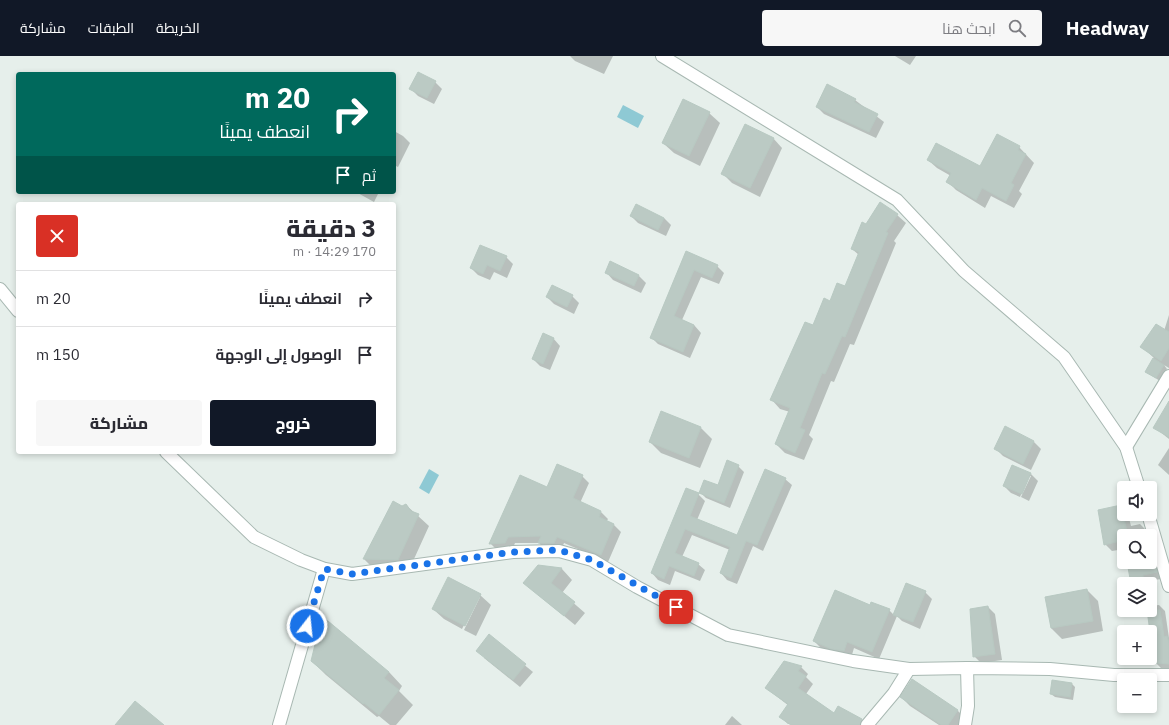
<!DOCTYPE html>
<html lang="ar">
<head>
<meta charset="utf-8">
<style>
  :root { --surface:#fff; --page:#f7f7f7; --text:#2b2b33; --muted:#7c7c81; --line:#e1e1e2; --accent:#111827 }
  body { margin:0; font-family:"IBM Plex Sans",Cairo,sans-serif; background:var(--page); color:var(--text); direction:rtl; height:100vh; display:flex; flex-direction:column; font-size:15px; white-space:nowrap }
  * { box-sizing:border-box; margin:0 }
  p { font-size:13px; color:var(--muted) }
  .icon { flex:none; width:22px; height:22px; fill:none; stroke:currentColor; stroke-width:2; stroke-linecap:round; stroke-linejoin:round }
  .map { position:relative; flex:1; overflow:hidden; direction:ltr }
  .panel { position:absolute; left:16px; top:146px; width:380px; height:252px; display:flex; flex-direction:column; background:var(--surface); border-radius:4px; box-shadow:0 2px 6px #0003; direction:rtl }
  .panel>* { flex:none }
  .top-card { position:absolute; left:16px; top:16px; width:380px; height:122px; border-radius:4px; box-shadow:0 2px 6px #0003; direction:rtl; background:#00695c; color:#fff; overflow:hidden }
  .tools { position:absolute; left:1117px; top:425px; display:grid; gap:8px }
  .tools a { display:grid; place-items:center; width:40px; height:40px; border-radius:4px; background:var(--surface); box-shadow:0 2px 6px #0003; font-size:20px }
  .pin { position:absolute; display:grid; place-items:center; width:34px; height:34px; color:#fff; margin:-17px; border-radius:8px; box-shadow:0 2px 6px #0006 }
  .me { position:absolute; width:44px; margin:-22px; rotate:16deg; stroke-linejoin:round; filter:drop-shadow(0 0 3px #0008) }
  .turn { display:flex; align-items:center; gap:14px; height:84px; padding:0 20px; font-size:18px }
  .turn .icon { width:52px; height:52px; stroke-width:2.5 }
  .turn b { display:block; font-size:28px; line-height:34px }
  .then { display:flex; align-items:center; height:38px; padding:0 20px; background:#0003; gap:8px; font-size:15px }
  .round { display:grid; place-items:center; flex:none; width:42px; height:42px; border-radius:4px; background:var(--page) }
  .head { display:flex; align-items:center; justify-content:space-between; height:68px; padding:0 20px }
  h1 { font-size:24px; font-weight:800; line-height:30px }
  .action { display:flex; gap:8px; margin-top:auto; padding:8px 20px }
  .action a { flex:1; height:46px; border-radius:4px; background:var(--accent); color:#fff; font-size:16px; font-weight:800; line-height:46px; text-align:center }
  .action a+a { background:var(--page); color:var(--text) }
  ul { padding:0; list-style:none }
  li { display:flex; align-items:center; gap:12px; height:56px; padding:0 20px; border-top:1px solid var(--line) }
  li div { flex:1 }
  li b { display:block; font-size:15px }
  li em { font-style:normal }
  header { display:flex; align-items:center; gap:24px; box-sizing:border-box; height:56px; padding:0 20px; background:var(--accent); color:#fff }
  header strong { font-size:19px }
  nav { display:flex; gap:22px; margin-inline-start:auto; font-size:14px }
  .search { width:280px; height:36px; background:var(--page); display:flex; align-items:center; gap:10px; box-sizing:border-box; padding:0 14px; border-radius:4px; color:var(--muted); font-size:15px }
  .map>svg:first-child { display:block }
  .water { fill:#8ec9d4 }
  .shadow { fill:#0003 }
  .building { fill:#bbcac4; stroke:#b8c9c2 }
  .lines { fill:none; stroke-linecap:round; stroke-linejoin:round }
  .street-casing { stroke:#a8b8b2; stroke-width:14 }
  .street { stroke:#fff; stroke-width:12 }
  .route { stroke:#1a73e8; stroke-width:7; stroke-dasharray:0 12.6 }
</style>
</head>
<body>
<header>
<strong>Headway</strong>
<div class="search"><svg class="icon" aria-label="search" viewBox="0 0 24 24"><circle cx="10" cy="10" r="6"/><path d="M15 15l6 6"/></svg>ابحث هنا</div>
<nav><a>الخريطة</a><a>الطبقات</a><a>مشاركة</a></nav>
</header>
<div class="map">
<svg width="1169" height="669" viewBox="0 0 1169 669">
  <rect width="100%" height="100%" fill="#e6efeb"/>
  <!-- water -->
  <g class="water">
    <polygon points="623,49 644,60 638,72 617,61"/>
    <polygon points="429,413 439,419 429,438 419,432"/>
  </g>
  <!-- shadow -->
  <g class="shadow">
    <polygon points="570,0 613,0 604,18 575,5"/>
    <polygon points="895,0 916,0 910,9"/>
    <polygon points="435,26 442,33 434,48 418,40 411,33"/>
    <polygon points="855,44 884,66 876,82 824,58 817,51"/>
    <polygon points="709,57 720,67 700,110 674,97 663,87"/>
    <polygon points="394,75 403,80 410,87 398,111 394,109"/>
    <polygon points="773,82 782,92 760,141 732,127 723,118"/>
    <polygon points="1019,91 1034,107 1019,135 1022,138 1014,152 991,140 985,152 956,134 948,126 951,120 937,112 928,104 980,111"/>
    <polygon points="356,136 379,136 374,146"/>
    <polygon points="897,159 906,167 894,185 896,187 854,289 850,288 834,326 831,325 809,379 813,383 804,404 785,397 776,388 790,356 780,353 772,344 813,270 830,246 846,232 859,199 852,193 866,169"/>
    <polygon points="631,160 664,162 671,169 666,180 638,167"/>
    <polygon points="686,196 717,210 724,217 719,228 701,221 682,264 694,269 701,277 690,302 658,288 651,281"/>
    <polygon points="506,201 513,208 507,222 494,216 490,224 478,219 471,212"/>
    <polygon points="606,216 639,220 646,227 641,237 613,224"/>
    <polygon points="572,240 579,247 574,258 554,248 547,241"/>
    <polygon points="1169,259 1169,312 1164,309 1167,313 1160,325 1146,316 1154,302 1142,291 1164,275"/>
    <polygon points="553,282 560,290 550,314 540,310 533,303"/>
    <polygon points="1169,352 1169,383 1154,371"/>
    <polygon points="662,356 701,372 712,383 700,412 661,397 650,386"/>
    <polygon points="1006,372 1034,386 1041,393 1031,414 1003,400 996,393"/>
    <polygon points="1169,392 1169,419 1158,409"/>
    <polygon points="738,410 744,416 730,452 706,442 700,436 718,431"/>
    <polygon points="1031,418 1038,425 1029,445 1021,441 1031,420 1029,420 1020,441 1011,437 1004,430"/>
    <polygon points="582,420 589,427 580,447 601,456 608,463 606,466 614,469 621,476 608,506 564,487 561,494 546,494 539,487 515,487 512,494 497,494 490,487 547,432"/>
    <polygon points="785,423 792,429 763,495 753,490 737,528 727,524 721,517 730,494 692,479 682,501 698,508 705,514 700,525 675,515 670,529 658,524 652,517 698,438 705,445 697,464 737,481"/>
    <polygon points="393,446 402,451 406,449 429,470 409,514 375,514 364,503"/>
    <polygon points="1120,450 1124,454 1124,458 1128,458 1131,470 1140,468 1147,475 1148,480 1124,480 1124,506 1150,506 1150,489 1153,504 1159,510 1161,523 1149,525 1150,528 1132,528 1129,512 1127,513 1120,506 1118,494 1112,495 1105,488"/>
    <polygon points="538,510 562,513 572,524 562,537 585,557 575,569 524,527"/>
    <polygon points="907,528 925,536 932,543 920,573 902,565 897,560 879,603 854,592 851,602 839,599 821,592 814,585 889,554 894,559"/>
    <polygon points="1087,534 1098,545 1103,575 1062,583 1051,572 1046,541"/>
    <polygon points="480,539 491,549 476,580 464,574 480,541 478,541 462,573 444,563 433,553"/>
    <polygon points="1159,549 1165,555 1169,582 1169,614 1162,613 1156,607 1150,590 1150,586 1152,586 1148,554 1150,554 1150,550"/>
    <polygon points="988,551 995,558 1002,604 981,607 974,600"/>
    <polygon points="489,580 533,616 520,631 484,602"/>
    <polygon points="312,605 389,616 402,630 399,635 413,649 396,669 390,669 379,660 377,661 326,619"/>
    <polygon points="784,606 801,611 808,618 806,621 813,628 806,638 834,658 861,664 866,669 788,668 781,661 789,650 766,632"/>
    <polygon points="912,624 958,655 967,664 963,669 939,669 910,650 901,641"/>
    <polygon points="1072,628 1075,631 1073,644 1055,641 1051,638"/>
    <polygon points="732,660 742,669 725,669"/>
  </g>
  <!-- building -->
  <g class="building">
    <polygon points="418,16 436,25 427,42 409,33"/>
    <polygon points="827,28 856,43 854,46 878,58 869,76 816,51"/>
    <polygon points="683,43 710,56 689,100 662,87"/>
    <polygon points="745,68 774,82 750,132 721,118"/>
    <polygon points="997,78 1020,90 1018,94 1026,98 1011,127 1014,129 1006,145 982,132 976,144 946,126 951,117 927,104 936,87 980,110"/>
    <polygon points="880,146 898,158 886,176 888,177 845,281 842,280 825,318 822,317 800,372 805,374 795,397 775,388 790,352 770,344 805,266 813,269 824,242 830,245 837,227 845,230 859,196 851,193 862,166 866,168"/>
    <polygon points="636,148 664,162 658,174 630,160"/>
    <polygon points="480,189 507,200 500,215 487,209 483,218 470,212"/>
    <polygon points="686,195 718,209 712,222 694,214 674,260 694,269 683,296 650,282"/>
    <polygon points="610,205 639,219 634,230 605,217"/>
    <polygon points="552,229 573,239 567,251 546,241"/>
    <polygon points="1156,268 1169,276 1169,292 1161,305 1140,291"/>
    <polygon points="543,277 554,282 543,308 532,303"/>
    <polygon points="1153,302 1164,309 1156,322 1145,316"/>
    <polygon points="1169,345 1169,381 1153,372"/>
    <polygon points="661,355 701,371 689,402 649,386"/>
    <polygon points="1005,370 1034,385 1023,408 994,393"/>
    <polygon points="727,404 739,409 724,447 699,437 704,424 718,429"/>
    <polygon points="557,408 583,419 573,442 601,455 599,461 614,468 601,499 557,481 554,487 538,487 541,480 508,481 505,487 489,488 520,419 547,431"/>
    <polygon points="1012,409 1031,417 1022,438 1003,430"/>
    <polygon points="765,413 786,422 757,489 746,485 731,522 720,517 730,491 685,473 675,497 699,507 694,520 669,510 664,523 651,517 686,432 699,437 690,460 737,479"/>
    <polygon points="393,445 402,450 406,448 411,455 419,458 398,504 363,503"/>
    <polygon points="1121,449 1128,480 1124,480 1124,484 1104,489 1098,454"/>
    <polygon points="1127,506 1154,506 1157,516 1143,519 1144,528 1131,528"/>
    <polygon points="538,509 562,512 551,527 575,546 564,560 523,527"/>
    <polygon points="448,521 481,538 465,570 432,553"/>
    <polygon points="906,527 926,535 913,566 893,559"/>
    <polygon points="1087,533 1093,565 1051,572 1045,541"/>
    <polygon points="835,534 870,549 871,546 890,553 872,596 847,586 844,595 831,593 813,585"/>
    <polygon points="988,550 995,598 973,601 970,553"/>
    <polygon points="1147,554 1160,554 1164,581 1167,580 1169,587 1169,608 1155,607 1154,605 1150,605 1150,576"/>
    <polygon points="322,560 389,616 384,622 399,634 379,659 364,647 363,648 311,605"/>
    <polygon points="489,578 526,608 513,624 476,595"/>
    <polygon points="784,605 802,610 798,615 806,620 798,632 834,657 838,650 862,663 860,669 791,669 779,661 788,648 765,632"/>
    <polygon points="912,623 958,654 948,669 941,669 900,641"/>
    <polygon points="1052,624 1072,627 1070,641 1050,638"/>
    <polygon points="135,645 164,669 115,669"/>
  </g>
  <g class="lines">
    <defs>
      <g id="street">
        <polyline points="662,0 897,144 964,215 1064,301 1126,391 1139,432"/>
        <polyline points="0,233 18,255"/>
        <polyline points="1126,391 1169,320"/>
        <polyline points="166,396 254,481 301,504 325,513 352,518 513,496 559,495 592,504 637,531 728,579 853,605 909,613 967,612 1050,613 1114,619 1169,619"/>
        <polyline points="1148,458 1169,530"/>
        <polyline points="279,669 324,513"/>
        <polyline points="867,669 894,637 909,613"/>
        <polyline points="965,669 968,650 967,612"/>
      </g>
    </defs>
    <!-- street casing -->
    <use href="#street" class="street-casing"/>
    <!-- street -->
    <use href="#street" class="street"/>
  </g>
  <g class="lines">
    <!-- route -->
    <polyline class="route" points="307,570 324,513 352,518 513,496 559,494 592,504 676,551"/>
  </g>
</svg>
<div class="tools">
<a><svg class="icon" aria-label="sound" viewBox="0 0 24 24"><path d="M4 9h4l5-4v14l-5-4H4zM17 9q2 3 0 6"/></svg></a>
<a><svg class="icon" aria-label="search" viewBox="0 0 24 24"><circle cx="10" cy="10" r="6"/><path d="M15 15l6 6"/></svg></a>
<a><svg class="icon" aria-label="layers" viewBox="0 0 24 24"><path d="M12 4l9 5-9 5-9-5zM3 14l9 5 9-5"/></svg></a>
<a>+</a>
<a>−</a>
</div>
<div class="pin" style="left:676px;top:551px;background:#d93025"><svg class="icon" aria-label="arrive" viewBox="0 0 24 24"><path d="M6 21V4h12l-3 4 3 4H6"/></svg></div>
<svg class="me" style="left:307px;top:570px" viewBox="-20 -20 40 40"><circle r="17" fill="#1a73e8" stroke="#fff" stroke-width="3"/><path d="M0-11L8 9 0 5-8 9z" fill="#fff"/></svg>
<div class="top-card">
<div class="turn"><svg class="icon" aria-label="right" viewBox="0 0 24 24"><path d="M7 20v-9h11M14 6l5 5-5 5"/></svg><div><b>20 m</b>انعطف يمينًا</div></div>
<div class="then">ثم<svg class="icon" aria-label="arrive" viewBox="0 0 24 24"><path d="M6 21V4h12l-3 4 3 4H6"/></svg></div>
</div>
<section class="panel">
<div class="head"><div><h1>3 دقيقة</h1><p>170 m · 14:29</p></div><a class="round" style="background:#d93025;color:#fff"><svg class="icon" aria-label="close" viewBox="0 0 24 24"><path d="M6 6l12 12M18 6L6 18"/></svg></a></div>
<ul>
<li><svg class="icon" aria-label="right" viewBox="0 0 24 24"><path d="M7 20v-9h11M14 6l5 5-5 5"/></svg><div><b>انعطف يمينًا</b></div><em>20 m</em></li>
<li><svg class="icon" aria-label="arrive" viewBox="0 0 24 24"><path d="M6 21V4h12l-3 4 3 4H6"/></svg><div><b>الوصول إلى الوجهة</b></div><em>150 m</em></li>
</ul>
<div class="action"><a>خروج</a><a>مشاركة</a></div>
</section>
</div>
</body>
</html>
